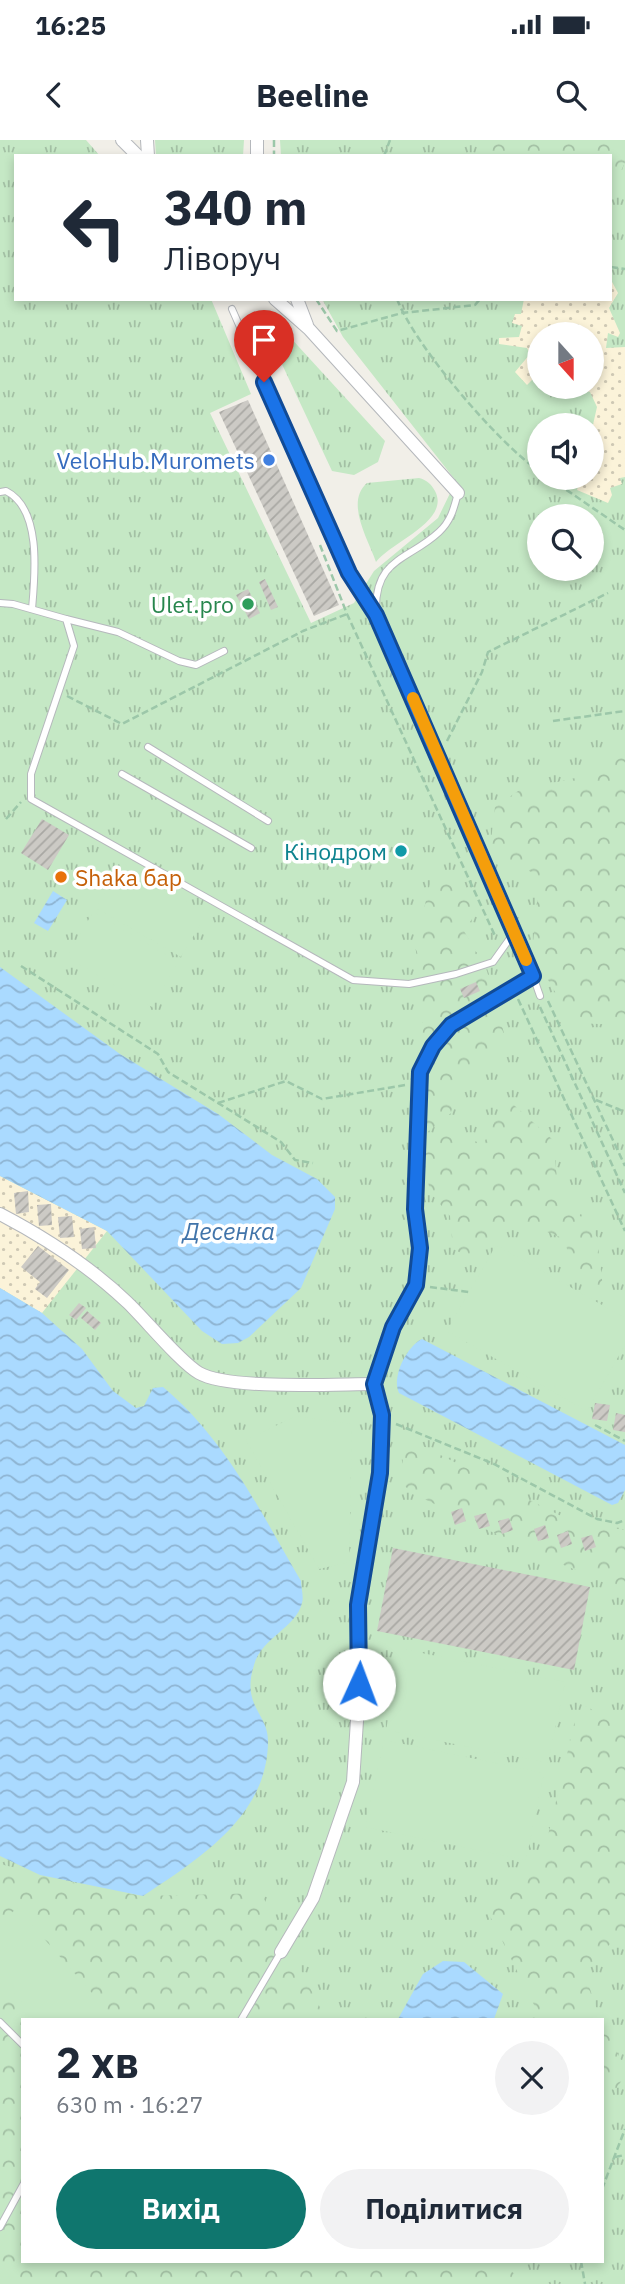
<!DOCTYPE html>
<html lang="uk">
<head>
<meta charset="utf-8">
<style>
  :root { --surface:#fff; --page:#f2f2f3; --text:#1f2937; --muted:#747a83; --accent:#0f766e }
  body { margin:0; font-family:"IBM Plex Sans",sans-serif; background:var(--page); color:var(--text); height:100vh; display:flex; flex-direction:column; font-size:26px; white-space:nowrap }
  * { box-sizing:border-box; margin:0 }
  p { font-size:23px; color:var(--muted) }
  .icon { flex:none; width:38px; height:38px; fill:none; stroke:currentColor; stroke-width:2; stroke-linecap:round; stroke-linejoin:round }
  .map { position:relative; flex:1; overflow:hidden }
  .panel { position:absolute; left:21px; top:1878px; width:583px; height:245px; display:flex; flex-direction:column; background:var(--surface); border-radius:0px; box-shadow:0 4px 10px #0003 }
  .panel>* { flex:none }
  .banner { position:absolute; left:14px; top:14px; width:598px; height:147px; border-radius:0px; box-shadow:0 4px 10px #0003; background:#fff; color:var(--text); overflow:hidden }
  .needle { width:46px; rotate:159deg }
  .tools { position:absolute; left:527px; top:182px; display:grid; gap:14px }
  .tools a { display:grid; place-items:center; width:77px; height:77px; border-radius:50%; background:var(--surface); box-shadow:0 4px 10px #0003; font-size:35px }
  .pin { position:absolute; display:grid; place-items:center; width:60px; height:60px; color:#fff; margin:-72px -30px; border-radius:50% 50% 50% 0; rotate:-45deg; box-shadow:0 0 7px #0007 }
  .pin .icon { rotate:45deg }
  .me { position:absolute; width:77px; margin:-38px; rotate:2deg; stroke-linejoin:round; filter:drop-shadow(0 0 5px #0008) }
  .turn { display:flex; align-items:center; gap:24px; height:147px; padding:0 35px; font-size:32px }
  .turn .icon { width:91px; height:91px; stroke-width:2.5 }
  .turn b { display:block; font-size:49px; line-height:60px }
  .round { display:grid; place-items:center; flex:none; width:74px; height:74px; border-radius:37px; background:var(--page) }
  .overview { display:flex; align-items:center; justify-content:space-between; height:119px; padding:0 35px }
  h1 { font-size:42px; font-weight:700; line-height:52px }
  .cta { display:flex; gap:14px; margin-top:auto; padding:14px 35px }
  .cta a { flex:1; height:80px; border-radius:42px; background:var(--accent); color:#fff; font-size:28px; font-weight:700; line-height:80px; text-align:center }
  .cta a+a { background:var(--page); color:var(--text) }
  .status { display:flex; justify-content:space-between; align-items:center; height:49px; padding:0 35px; background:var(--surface); direction:ltr }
  .status svg { height:19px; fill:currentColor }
  header { display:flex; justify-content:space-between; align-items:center; height:91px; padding:0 35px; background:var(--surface); font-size:32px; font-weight:700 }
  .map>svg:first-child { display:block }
  .grass { fill:url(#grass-tufts); fill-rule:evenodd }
  .forest { fill:url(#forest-crowns) }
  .sand { fill:url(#sand-dots) }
  .garden { fill:#c5e8c5 }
  .water { fill:url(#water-waves) }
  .building { fill:url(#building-hatch) }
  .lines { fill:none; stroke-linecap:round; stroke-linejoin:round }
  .lane-casing { stroke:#b5b8bc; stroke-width:8 }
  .street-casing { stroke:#b5b8bc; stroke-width:14 }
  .path { stroke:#9cc7a9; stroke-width:2.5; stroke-dasharray:7 3.5; stroke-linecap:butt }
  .lane { stroke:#fff; stroke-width:6 }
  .street { stroke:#fff; stroke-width:12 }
  .route-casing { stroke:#114b97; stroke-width:18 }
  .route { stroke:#1a73e8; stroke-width:12 }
  .slow { stroke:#f59e0b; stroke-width:12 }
  .shop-dot { fill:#3f7fe0; stroke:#fff; stroke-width:2.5 }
  .leisure-dot { fill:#2e9e5b; stroke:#fff; stroke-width:2.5 }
  .culture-dot { fill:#0f9aa8; stroke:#fff; stroke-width:2.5 }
  .food-dot { fill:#e8710a; stroke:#fff; stroke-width:2.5 }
  .labels { text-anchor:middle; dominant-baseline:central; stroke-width:7; stroke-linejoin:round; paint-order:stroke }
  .shop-label { font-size:23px; fill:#366cbe; stroke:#fff; text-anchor:end }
  .leisure-label { font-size:23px; fill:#27864d; stroke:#fff; text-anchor:end }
  .culture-label { font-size:23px; fill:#0d838f; stroke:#fff; text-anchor:end }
  .food-label { font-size:23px; fill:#c56008; stroke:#fff; text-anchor:start }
  .water-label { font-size:24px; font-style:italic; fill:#4174aa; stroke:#fff }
</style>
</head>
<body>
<div class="status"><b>16:25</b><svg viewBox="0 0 49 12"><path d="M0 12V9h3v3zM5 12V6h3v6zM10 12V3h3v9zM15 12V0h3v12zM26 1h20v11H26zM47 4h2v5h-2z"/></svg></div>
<header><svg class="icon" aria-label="back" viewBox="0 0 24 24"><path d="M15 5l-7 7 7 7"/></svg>Beeline<svg class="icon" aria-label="search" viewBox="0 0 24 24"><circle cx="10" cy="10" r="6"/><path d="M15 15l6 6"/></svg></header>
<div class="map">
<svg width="625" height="2144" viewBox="0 0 625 2144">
  <defs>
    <pattern id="grass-tufts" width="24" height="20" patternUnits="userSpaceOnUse" patternTransform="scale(1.75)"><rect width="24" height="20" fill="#c5e8c5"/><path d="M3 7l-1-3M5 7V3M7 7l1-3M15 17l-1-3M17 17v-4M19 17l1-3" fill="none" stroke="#a3c0a4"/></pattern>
    <pattern id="forest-crowns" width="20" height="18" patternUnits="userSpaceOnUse" patternTransform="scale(1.75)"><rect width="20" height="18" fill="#c5e8c5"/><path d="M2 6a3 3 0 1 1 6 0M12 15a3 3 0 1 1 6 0" fill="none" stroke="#a3c0a4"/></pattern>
    <pattern id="sand-dots" width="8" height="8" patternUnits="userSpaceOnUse" patternTransform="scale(1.75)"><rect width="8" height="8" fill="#fbf3d9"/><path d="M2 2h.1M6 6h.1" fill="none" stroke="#cec8b4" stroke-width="1.8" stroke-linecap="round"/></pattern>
    <pattern id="water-waves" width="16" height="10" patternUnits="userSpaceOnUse" patternTransform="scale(1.75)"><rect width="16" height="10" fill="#aadaff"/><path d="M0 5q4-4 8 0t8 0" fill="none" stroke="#8eb4d2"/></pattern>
    <pattern id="building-hatch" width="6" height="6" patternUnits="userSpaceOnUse" patternTransform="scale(1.75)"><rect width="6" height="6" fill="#cccac5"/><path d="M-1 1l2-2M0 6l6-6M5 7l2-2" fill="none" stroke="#a9a8a4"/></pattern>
  </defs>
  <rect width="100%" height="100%" fill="#f1efe8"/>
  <!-- grass -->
  <g class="grass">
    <path d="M 0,0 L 86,0 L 100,16 L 16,16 L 16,159 L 211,159 L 251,254 L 210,273 L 311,483 L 354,463 L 374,431 L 438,378 L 456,341 L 343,197 L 322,159 L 611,159 L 611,16 L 281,16 L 280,0 L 625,0 L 625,2144 L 0,2144 ZM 539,194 L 592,194 L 592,247 L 539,247 ZM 539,285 L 592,285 L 592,338 L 539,338 ZM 539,376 L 592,376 L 592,429 L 539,429 ZM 23,1880 L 602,1880 L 602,2121 L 23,2121 Z"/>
    <polygon points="155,0 244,0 243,16 156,16"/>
    <polygon points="266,171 385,301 378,322 354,335 332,331 258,173"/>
    <path d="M 419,338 C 427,340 431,344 435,351 C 451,381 391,402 376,422 C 368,399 345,362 367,343 Z"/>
  </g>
  <!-- forest -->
  <g class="forest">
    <polygon points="481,0 625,0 625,22 611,54 611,16 492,16"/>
    <polygon points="625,604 625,885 573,883 532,812 540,737 490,709 495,667 518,651 597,633"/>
    <polygon points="431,740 461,747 476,773 464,791 487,831 508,908 459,932 451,973 424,995 422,851 415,805"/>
    <path d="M 506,958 L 553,1000 L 558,1048 L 597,1097 L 603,1148 L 571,1129 L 565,1099 L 529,1085 C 519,1088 504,1090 496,1096 C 476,1109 481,1123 453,1109 L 450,1076 L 430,1052 L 423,1014 L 440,989 L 457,992 L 483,1005 Z"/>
    <polygon points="407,1298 571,1381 625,1390 625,1464 622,1449 537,1414 412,1353 405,1346 401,1302"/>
    <polygon points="586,1566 625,1590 625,1805 610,1804 584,1831 600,1879 541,1879 486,1768 542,1721 575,1580"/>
    <polygon points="0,1724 92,1747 143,1756 261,1753 326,1879 23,1880 23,2121 499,2121 527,2144 0,2144"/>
    <polygon points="602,1883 625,1928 625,1935 615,1951 602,1939"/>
  </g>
  <!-- sand -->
  <g class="sand">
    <polygon points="611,140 618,153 609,168 620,193 618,197 608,193 606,208 625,207 625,337 620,338 622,344 610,348 612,355 608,363 577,350 580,338 592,338 592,289 597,267 590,252 573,247 592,247 592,194 539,194 535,237 527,245 515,232 530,214 527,208 499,204 499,198 519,197 522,186 512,183 515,174 521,174 524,159 611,159"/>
    <polygon points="0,1036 107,1091 42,1173 0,1148"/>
  </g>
  <!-- garden -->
  <g class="garden">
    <polygon points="122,723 207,773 181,817 96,768"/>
    <polygon points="93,772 178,822 152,867 67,817"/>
    <polygon points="496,1105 625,1178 625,1205 587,1271 447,1191"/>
    <polygon points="296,1276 352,1284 349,1422 319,1429 246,1300"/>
    <polygon points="402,1509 565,1542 548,1623 386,1590"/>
    <polygon points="384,1600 544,1633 526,1720 365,1687"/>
    <polygon points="17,1768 115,1879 37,1879 0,1837 0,1783"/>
  </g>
  <!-- water -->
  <g class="water">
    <polygon points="53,751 67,760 48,791 34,783"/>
    <polygon points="0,827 120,914 218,974 272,1015 317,1039 335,1057 335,1069 301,1148 249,1197 238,1203 222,1204 202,1191 107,1091 0,1036"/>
    <path d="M 0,1148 L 42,1173 L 82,1209 L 113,1251 L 136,1268 L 144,1266 L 153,1248 L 163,1247 C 226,1300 260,1371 301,1441 C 301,1447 304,1457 302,1463 C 296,1488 262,1497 254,1525 C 241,1566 268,1573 268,1601 C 268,1676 199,1719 143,1756 L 40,1735 L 0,1716 Z"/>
    <path d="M 422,1199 L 625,1305 L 625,1350 L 618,1363 L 612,1365 L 399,1253 C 391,1237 407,1206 422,1199 Z"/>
    <polygon points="443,1821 464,1822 503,1854 494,1879 398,1879 423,1834"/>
  </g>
  <!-- building -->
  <g class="building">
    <polygon points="248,260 339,465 314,476 219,272"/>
    <polygon points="265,439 278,467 271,470 259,442"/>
    <polygon points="248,449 260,473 249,479 236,455"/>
    <polygon points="42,679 69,695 48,730 21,713"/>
    <polygon points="476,842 480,851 464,858 460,849"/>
    <polygon points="28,1051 29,1072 16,1074 14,1053"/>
    <polygon points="51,1064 52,1085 39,1086 37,1065"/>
    <polygon points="72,1076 74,1097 60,1098 58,1077"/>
    <polygon points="94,1087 96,1108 82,1109 80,1089"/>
    <polygon points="38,1106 69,1130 47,1158 35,1149 40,1142 21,1127"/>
    <polygon points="79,1163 86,1168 76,1180 69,1175"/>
    <polygon points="87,1171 101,1183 95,1190 81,1178"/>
    <polygon points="595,1263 610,1265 607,1281 592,1279"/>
    <polygon points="616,1273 625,1275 625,1292 613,1290"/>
    <polygon points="462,1368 466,1381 455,1385 451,1372"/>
    <polygon points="486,1373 490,1386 479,1389 474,1376"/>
    <polygon points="509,1378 513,1390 502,1394 498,1381"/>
    <polygon points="545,1385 549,1398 538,1401 534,1389"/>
    <polygon points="568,1391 572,1404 561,1408 557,1395"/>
    <polygon points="592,1395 596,1407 585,1411 581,1398"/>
    <polygon points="393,1408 590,1447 574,1530 377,1491"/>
  </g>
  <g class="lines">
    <defs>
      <g id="lane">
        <polyline points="232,169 317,362"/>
        <path d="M 0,352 L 6,351 C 42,369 35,435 32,469"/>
        <polyline points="0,463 13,464 66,479 74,506 31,634 31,659 353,840 409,844 456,834 493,822 513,794"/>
        <path d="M 376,470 C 375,418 409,420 439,392 C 451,381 454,368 458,353"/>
        <polyline points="66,479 118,492 179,521 196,525 224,511"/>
        <polyline points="148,607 268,681"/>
        <polyline points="122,634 251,708"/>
        <polyline points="533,836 540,856"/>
        <polyline points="241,1880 281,1812"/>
        <polyline points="0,1882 23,1905"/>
        <polyline points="0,2087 23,2045"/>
      </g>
      <g id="street">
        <polyline points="122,0 138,16"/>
        <polyline points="147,0 148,16"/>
        <polyline points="257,16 257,0"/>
        <polyline points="275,159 309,189 458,353"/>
        <polyline points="297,159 307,185"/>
        <path d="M 0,1074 C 46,1098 89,1126 127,1162 C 145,1179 180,1222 199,1233 C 229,1250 335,1244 374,1244"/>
        <polyline points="281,1812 313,1758 353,1642 361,1519 358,1465 380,1333 381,1275 374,1244 393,1187 416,1145 420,1108 415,1069 420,931 433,906 451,885 533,836 376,475 349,433 318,363"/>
      </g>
    </defs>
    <!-- lane casing -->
    <use href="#lane" class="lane-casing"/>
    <!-- street casing -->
    <use href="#street" class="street-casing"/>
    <!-- path -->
    <g class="path">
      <polyline points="274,0 274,16"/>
      <polyline points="384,16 390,0"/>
      <polyline points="611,127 625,129"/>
      <polyline points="316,159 337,191 402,173 475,165 480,159"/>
      <path d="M 397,159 C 415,206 498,303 539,331"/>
      <polyline points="549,338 625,390"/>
      <polyline points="320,405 347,474 496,798"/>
      <polyline points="67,556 122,584 303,491 347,474"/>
      <polyline points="553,581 625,571"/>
      <polyline points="447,601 482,532 488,512 608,453"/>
      <polyline points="6,679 21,662"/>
      <polyline points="21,826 158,914 168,932 281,1002 295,1020 313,1023"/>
      <polyline points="518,859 625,1091"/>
      <polyline points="548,861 625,1026"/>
      <polyline points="540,867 625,1053"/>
      <polyline points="596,960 625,972"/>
      <polyline points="218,963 286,941 322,959 405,945"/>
      <polyline points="430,1147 469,1152"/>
      <polyline points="396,1284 494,1324 597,1379 617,1383 625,1380"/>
      <polyline points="595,1285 625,1301"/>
      <polyline points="615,2017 625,2015"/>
      <polyline points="602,2049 625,1989"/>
      <polyline points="581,2121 585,2144"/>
    </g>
    <!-- lane -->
    <use href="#lane" class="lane"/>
    <!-- street -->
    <use href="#street" class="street"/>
  </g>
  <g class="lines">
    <defs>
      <polyline id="route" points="264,242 349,433 376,475 533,836 451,885 433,906 420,932 415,1069 420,1108 416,1145 393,1187 374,1244 382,1275 380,1333 358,1465 359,1544"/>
    </defs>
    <!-- route casing -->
    <use href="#route" class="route-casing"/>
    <!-- route -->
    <use href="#route" class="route"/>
    <!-- slow -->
    <polyline class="slow" points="413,558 526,820"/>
  </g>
  <!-- markers -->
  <circle class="shop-dot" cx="269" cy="320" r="7"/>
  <circle class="leisure-dot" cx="248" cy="464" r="7"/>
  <circle class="culture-dot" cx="401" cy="711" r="7"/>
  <circle class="food-dot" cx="61" cy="737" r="7"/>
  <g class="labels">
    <!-- shop labels -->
    <g class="shop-label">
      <text x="255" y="320">VeloHub.Muromets</text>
    </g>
    <!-- leisure labels -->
    <g class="leisure-label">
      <text x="234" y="464">Ulet.pro</text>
    </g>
    <!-- culture labels -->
    <g class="culture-label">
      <text x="387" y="711">Кінодром</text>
    </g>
    <!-- food labels -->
    <g class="food-label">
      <text x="75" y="737">Shaka бар</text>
    </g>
    <!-- water labels -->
    <g class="water-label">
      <text x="229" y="1091">Десенка</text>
    </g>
  </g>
</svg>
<div class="tools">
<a><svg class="needle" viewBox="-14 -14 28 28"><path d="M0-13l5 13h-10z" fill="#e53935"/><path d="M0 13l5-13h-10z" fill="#747a83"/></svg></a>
<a><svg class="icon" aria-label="sound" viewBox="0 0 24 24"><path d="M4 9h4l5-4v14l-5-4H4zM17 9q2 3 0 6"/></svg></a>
<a><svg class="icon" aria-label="search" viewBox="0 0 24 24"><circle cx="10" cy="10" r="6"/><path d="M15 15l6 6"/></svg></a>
</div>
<div class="pin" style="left:264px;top:242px;background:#d93025"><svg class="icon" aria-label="arrive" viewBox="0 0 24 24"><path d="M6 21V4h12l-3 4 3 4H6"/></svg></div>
<svg class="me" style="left:359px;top:1544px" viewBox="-20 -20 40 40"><circle r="19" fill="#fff"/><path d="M0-13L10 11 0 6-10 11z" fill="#1a73e8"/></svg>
<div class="banner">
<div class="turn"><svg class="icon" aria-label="left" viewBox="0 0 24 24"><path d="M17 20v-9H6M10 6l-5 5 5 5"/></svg><div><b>340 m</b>Ліворуч</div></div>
</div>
<section class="panel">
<div class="overview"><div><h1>2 хв</h1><p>630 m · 16:27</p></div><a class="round"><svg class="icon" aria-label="close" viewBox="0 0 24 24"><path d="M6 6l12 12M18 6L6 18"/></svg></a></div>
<div class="cta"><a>Вихід</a><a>Поділитися</a></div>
</section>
</div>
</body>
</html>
